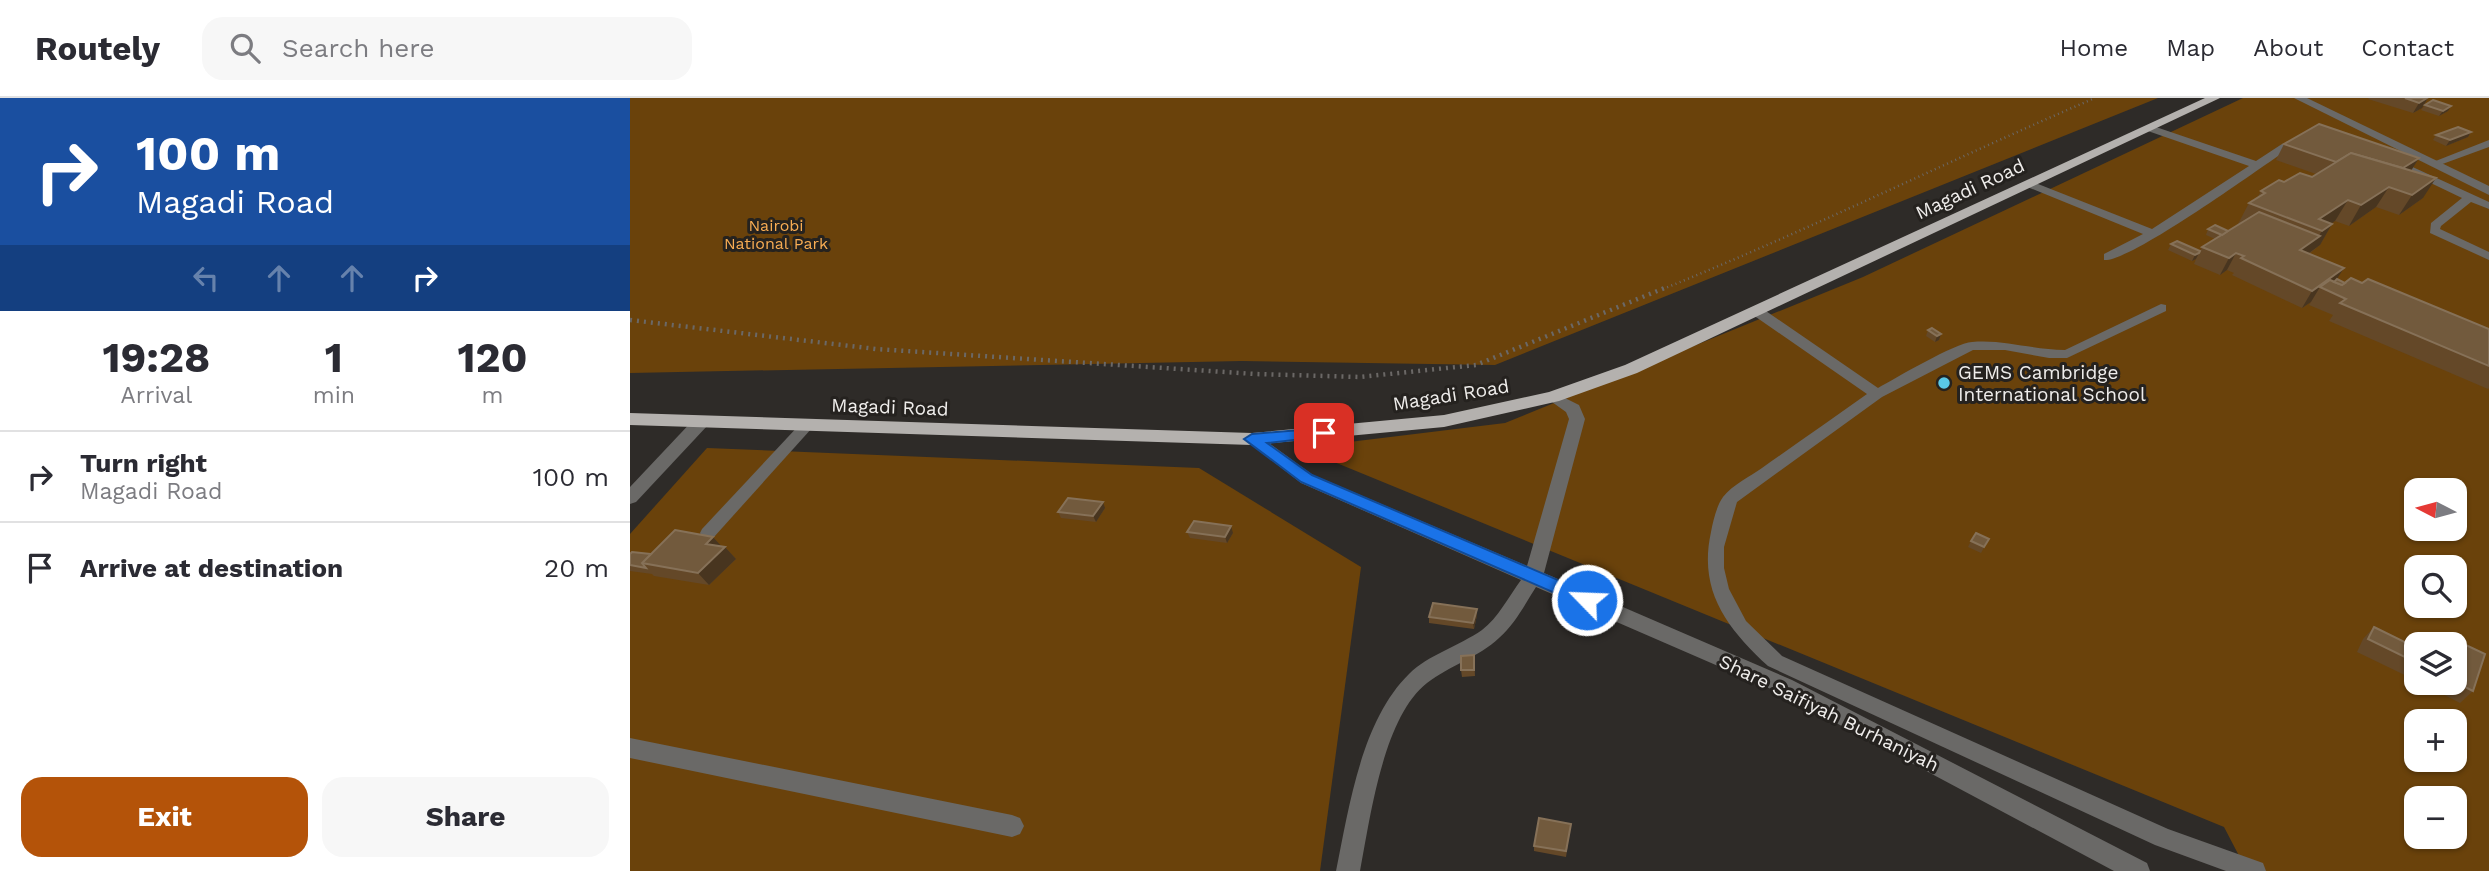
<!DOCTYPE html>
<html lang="en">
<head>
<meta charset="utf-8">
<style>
  :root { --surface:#fff; --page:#f7f7f7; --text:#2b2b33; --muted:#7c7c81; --line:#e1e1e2; --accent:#b45309 }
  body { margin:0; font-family:"Work Sans",sans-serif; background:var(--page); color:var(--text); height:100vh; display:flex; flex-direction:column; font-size:26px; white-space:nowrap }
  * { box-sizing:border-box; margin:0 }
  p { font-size:23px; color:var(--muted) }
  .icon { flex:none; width:38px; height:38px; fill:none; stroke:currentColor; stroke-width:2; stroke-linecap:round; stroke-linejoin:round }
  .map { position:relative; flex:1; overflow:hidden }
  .drawer { display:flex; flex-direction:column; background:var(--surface); width:630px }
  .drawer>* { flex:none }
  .hud { background:#1a4fa0; color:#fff; overflow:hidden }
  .needle { width:46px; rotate:276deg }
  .tools { position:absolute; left:1774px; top:380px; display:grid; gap:14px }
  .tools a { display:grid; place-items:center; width:63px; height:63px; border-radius:14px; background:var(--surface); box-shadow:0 2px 5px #0004; font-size:35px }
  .pin { position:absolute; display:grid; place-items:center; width:60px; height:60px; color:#fff; margin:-30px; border-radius:14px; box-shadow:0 4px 10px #0006 }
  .me { position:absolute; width:77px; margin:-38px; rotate:294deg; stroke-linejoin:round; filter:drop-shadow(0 0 5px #0008) }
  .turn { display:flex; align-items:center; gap:24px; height:147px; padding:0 21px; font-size:32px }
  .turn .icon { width:91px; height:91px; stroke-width:2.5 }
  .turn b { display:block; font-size:49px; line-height:60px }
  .lanes { display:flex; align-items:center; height:66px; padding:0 21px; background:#0003; justify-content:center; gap:35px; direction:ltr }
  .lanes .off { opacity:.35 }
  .eta { display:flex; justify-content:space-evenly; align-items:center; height:119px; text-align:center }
  .eta b { font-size:42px; font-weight:700; line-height:49px }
  .primary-button { display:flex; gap:14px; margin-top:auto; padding:14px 21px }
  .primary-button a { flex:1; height:80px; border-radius:21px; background:var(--accent); color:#fff; font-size:28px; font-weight:700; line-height:80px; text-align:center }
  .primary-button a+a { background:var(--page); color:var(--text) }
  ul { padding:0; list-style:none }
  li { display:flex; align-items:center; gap:21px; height:91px; padding:0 21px; border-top:2px solid var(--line) }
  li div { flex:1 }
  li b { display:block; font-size:26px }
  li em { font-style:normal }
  header { display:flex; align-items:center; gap:42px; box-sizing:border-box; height:98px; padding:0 35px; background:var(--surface); border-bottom:2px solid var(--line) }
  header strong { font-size:33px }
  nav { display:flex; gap:38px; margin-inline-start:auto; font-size:24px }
  .search { width:490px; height:63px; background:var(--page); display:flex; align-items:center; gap:18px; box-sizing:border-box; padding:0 24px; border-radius:21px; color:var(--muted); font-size:26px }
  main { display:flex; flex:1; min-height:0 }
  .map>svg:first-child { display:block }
  .green { fill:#6a420b; fill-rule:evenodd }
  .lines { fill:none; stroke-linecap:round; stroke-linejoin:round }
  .path-far1 { stroke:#6b6866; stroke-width:2.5; stroke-dasharray:1 3.5; stroke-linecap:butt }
  .path { stroke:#6b6866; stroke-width:4.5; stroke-dasharray:2 5; stroke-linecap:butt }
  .service { fill:#6a6967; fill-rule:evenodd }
  .minor { fill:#6a6967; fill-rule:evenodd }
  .trunk { fill:#b4b1ae; fill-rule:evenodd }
  .wall { fill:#644828 }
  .shaded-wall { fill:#48351f }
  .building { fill:#725a3d; stroke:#867158; stroke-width:2 }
  .route { fill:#1a73e8; stroke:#114b97; stroke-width:2 }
  .poi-dot { fill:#5ac8e6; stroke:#25221f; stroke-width:2.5 }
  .labels { text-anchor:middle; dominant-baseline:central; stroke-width:6; stroke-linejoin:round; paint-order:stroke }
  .far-park-label { font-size:16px; fill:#f9ad53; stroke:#25221f }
  .street-label { font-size:19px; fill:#efedeb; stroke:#25221f }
  .poi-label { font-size:19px; fill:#efedeb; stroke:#25221f; text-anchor:start }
</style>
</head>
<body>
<header>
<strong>Routely</strong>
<div class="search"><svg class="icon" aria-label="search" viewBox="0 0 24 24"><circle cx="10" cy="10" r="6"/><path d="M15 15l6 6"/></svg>Search here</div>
<nav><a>Home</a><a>Map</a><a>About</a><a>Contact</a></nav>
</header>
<main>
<section class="drawer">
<div class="hud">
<div class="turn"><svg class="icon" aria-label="right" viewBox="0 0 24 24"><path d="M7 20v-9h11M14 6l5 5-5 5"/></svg><div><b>100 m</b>Magadi Road</div></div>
<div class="lanes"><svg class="icon off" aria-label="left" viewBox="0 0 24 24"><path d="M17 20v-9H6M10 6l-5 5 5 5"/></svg><svg class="icon off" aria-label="ahead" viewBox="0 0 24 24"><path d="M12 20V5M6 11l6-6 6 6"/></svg><svg class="icon off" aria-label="ahead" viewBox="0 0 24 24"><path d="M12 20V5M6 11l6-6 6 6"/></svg><svg class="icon" aria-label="right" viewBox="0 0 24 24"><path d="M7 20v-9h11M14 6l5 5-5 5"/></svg></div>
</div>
<div class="eta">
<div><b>19:28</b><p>Arrival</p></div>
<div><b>1</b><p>min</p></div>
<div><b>120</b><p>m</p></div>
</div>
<ul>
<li><svg class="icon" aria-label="right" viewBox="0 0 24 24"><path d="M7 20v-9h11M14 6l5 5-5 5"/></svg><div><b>Turn right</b><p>Magadi Road</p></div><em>100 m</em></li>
<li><svg class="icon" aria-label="arrive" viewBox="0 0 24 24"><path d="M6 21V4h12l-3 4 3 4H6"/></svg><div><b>Arrive at destination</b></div><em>20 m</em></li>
</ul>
<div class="primary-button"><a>Exit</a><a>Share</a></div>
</section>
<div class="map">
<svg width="1859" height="773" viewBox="0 0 1859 773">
  <rect width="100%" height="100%" fill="#2e2b28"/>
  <!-- green -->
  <g class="green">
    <polygon points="0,0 1528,0 865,267 612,263 0,275"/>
    <path d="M 1613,0 L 1859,0 L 1859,773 L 1617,773 L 1594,729 L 670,350 L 875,325 L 1233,179 ZM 1787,392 L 1825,392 L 1825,430 L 1787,430 ZM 1787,469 L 1825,469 L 1825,508 L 1787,508 ZM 1787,546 L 1825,546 L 1825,584 L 1787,584 ZM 1787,623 L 1825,623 L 1825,662 L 1787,662 ZM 1787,700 L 1825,700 L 1825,738 L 1787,738 Z"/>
    <polygon points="77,350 569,370 731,469 690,773 0,773 0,436"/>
  </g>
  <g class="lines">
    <!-- path-far1 -->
    <path class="path-far1" d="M 1033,191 C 1179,132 1320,62 1465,0"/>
    <!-- path -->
    <polyline class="path" points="0,222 246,251 625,276 730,279 846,267 1037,189"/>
    <!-- service -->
    <g class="service">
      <path d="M 1515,28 L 1523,28 L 1626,63 L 1652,46 L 1672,39 L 1677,42 L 1660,50 C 1631,69 1500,165 1474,162 L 1474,156 L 1513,136 L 1395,88 L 1395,84 L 1403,84 L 1522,131 L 1619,68 L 1515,32 Z"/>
      <polygon points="1859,42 1859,49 1807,68 1798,66"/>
      <polygon points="1763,60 1859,104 1859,111 1841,104 1811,128 1810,131 1859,154 1859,162 1800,135 1801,125 1832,100 1759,65 1758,63"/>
      <path d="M 1531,206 L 1536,207 L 1536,213 L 1437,260 L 1419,260 L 1375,252 L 1343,252 L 1252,299 L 1107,404 L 1094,449 L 1094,470 L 1099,491 L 1116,523 L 1152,558 L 1538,731 L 1633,765 L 1636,773 L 1596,773 L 1525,747 L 1138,568 C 1097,530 1068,493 1081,434 C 1083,423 1087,407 1093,399 C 1102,387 1121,378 1132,370 C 1167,345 1202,321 1237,296 L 1123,217 L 1123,211 L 1133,211 L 1248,290 C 1266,280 1325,245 1342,244 C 1373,241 1403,252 1435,252 Z"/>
      <polygon points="177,322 184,327 182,330 84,439 72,439 70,435 72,431 172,324"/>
    </g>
    <!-- minor -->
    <g class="minor">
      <polygon points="1664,0 1677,0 1859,88 1859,97"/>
      <path d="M 923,294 L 949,307 L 955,321 L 914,475 L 1162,582 L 1517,765 L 1520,773 L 1484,773 L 1148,594 L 906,489 C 895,506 885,526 869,540 C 849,559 819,568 797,585 C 753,619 740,721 730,773 L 706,773 C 719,710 731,623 779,576 C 798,557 829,548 852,532 C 868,520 879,498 891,482 L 671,385 L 614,341 L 616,337 L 628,337 L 683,377 L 897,468 L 939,321 L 936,314 L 915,299 Z"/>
      <polygon points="72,318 78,319 80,323 78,327 6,404 0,406 0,389 66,319"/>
      <polygon points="0,640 382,717 390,720 394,728 390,736 382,739 0,660"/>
    </g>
    <!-- trunk -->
    <polygon class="trunk" points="1575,0 1590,0 1007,275 929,303 814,329 622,347 0,327 0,315 622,335 814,317 919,294 995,267"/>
  </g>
  <!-- wall -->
  <g class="wall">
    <polygon points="1739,0 1798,0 1792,10 1783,15 1738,1"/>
    <polygon points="1795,7 1818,13 1809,18 1791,12"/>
    <polygon points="1841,34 1838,39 1816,48 1803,42 1806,37"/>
    <polygon points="1654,46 1789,60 1781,72 1793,100 1769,117 1746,109 1719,128 1705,123 1701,126 1702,126 1690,147 1679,156 1707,182 1859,231 1859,290 1858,291 1699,223 1703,217 1679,207 1681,204 1672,210 1602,177 1604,175 1597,172 1590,177 1564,166 1566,161 1562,163 1538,152 1541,146 1570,153 1572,149 1585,141 1576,137 1578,131 1598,133 1609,126 1608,126 1619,105 1627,100 1631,93 1654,84 1682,79 1686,76 1646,62"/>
    <polygon points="1298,232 1311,236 1309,242 1305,244 1296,238"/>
    <polygon points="475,410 466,424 431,420 428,414"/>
    <polygon points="557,434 603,435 597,445 560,440"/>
    <polygon points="83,439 91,448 95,449 106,461 79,487 24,478 22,476 0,473 0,456 21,456"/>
    <polygon points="1359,441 1351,455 1338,449 1341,443"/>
    <polygon points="847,517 844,531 799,525 799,519"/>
    <polygon points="1744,529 1787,550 1787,583 1727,554 1733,541"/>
    <polygon points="1821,540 1855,556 1843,593 1830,605 1789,584 1825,584 1825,546 1815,546"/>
    <polygon points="844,557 845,578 832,579 831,572"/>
    <polygon points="940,731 936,759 904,753 904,748"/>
  </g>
  <!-- shaded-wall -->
  <g class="shaded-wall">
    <polygon points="1792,0 1798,0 1792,10 1783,15"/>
    <polygon points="1821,8 1818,13 1809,18 1813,13"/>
    <polygon points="1841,34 1838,39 1816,48 1820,42"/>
    <polygon points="1789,60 1779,76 1770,72"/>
    <polygon points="1806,80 1793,100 1769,117 1782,97"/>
    <polygon points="1759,89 1746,109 1719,128 1731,107"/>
    <polygon points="1718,102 1705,123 1690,133 1689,121"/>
    <polygon points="1702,126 1690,147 1660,169 1670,152 1688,139 1692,133"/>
    <polygon points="1569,155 1566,161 1562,163 1565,157"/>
    <polygon points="1606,155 1597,172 1590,177 1599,160"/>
    <polygon points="1714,170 1703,187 1690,189 1681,204 1672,210 1682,193"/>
    <polygon points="1311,236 1309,242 1305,244 1307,238"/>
    <polygon points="473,404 475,410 466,424 463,418"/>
    <polygon points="601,428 603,435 597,445 595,439"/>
    <polygon points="83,439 93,450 95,449 106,461 79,487 68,475 76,446"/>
    <polygon points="847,511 847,517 844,531 843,525"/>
  </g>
  <!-- building -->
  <g class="building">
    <polygon points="1775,0 1797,0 1789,5"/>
    <polygon points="1803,2 1821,8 1813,13 1795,7"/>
    <polygon points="1689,26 1789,60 1773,70 1721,55 1706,64 1654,46"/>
    <polygon points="1828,29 1841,34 1820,42 1806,37"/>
    <polygon points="1721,55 1806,80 1782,97 1759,89 1731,107 1718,102 1689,121 1702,126 1692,133 1619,105 1635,95 1631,93 1649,82 1654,84 1670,75 1682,79"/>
    <polygon points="1629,114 1690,138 1670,152 1714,170 1682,193 1611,160 1614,158 1606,155 1599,160 1572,149"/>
    <polygon points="1585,127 1598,133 1592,137 1578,131"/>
    <polygon points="1547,143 1570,153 1569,155 1565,157 1541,146"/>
    <polygon points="1721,180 1732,185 1738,181 1859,231 1859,268 1710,205 1716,201 1690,189 1700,182 1712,187"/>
    <polygon points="1707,181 1715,185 1712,187 1704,184"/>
    <polygon points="1302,230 1311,236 1307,238 1298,232"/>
    <polygon points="438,400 473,404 463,418 428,414"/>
    <polygon points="564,423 601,428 595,439 557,434"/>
    <polygon points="45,432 83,439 76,446 95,449 68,475 12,465"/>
    <polygon points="1346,435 1359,441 1354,449 1341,443"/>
    <polygon points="2,454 21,456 12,465 16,470 0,467 0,456"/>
    <polygon points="803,505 847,511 843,525 799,519"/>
    <polygon points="1744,529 1787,550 1787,565 1738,541"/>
    <polygon points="1821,540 1855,556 1843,593 1825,584 1825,546 1819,546"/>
    <polygon points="844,557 844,572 831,572 831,558"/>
    <polygon points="909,720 941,726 936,753 904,748"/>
  </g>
  <!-- route -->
  <polygon class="route" points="694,330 699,331 699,338 637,345 682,377 963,497 966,502 963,506 950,506 671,384 614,341 622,336"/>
  <!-- markers -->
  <circle class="poi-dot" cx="1314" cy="285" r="7"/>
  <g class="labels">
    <!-- far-park labels -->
    <g class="far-park-label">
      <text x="146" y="127">Nairobi<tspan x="146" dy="18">National Park</tspan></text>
    </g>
    <!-- street labels -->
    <g class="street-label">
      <text transform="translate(1340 91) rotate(-25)">Magadi Road</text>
      <text transform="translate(821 297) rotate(-9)">Magadi Road</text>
      <text transform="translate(260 309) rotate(2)">Magadi Road</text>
      <text transform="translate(1199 615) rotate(26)">Share Saifiyah Burhaniyah</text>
    </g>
    <!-- poi labels -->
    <g class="poi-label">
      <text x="1328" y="274">GEMS Cambridge<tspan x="1328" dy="22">International School</tspan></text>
    </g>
  </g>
</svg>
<div class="tools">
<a><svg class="needle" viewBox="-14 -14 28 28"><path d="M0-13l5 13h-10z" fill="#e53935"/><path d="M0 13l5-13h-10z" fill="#7c7c81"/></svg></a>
<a><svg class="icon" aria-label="search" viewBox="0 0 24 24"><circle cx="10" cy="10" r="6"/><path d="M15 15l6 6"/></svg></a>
<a><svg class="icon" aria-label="layers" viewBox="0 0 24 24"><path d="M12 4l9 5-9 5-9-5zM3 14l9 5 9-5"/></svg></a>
<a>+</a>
<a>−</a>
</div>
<div class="pin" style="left:694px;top:335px;background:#d93025"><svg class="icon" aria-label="arrive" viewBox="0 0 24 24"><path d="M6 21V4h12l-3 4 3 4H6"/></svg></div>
<svg class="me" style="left:957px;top:502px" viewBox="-20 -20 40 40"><circle r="17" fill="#1a73e8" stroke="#fff" stroke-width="3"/><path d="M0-11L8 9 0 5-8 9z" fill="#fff"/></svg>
</div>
</main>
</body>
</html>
